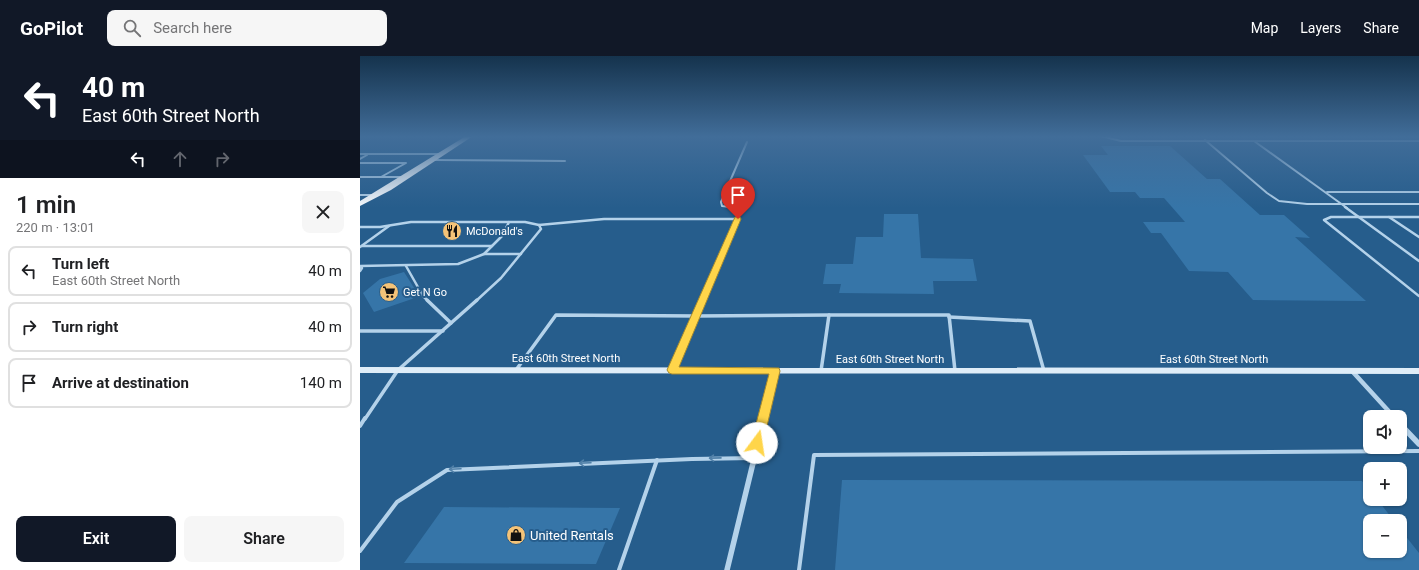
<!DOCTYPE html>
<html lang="en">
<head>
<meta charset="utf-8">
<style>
  :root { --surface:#fff; --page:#f6f6f6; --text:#202124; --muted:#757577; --line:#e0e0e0; --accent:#111827 }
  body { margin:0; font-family:Roboto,sans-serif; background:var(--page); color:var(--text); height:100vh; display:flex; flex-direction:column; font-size:15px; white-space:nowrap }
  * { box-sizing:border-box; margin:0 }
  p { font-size:13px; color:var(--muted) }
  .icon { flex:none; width:22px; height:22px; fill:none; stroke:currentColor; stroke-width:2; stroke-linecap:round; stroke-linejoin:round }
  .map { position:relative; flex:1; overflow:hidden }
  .details { display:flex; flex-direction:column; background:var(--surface); width:360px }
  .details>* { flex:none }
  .banner { background:#111827; color:#fff; overflow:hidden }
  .fabs { position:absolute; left:1003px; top:354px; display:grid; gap:8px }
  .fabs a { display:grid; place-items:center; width:44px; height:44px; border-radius:8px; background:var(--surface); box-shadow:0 1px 3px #0004; font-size:20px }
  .pin { position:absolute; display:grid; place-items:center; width:34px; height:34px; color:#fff; margin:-41px -17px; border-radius:50% 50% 50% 0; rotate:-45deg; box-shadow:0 0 4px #0007 }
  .pin .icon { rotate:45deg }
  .me { position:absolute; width:44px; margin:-22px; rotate:14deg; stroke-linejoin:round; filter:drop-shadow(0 0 3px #0008) }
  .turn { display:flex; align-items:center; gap:14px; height:84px; padding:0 16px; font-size:18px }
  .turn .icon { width:52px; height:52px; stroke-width:2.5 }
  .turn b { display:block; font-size:28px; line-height:34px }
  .lanes { display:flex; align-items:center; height:38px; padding:0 16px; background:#0003; justify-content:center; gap:20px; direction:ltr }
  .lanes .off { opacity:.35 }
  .round { display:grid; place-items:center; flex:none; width:42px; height:42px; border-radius:8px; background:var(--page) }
  .head { display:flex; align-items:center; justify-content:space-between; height:68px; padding:0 16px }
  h1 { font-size:24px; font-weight:600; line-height:30px }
  .primary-button { display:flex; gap:8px; margin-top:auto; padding:8px 16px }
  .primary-button a { flex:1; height:46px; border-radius:8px; background:var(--accent); color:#fff; font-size:16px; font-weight:600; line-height:46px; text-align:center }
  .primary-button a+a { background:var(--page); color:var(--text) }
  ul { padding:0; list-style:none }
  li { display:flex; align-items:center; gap:12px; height:50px; margin:0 8px 6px; padding:0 8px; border:2px solid var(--line); border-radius:8px }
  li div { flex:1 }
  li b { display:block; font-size:15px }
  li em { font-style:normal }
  header { display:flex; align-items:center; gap:24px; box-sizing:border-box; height:56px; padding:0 20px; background:var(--accent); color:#fff }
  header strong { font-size:19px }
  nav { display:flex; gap:22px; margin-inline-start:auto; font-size:14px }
  .search { width:280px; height:36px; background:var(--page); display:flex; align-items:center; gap:10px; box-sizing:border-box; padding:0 14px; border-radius:8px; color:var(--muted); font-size:15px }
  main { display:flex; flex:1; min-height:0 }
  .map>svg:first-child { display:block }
  .building { fill:#3675a8 }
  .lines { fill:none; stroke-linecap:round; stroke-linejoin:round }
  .lane-far3 { stroke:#b4d2ea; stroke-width:2 }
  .lane-far2 { stroke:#b4d2ea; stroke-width:2.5 }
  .lane-far1 { stroke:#b4d2ea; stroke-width:3.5 }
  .lane { stroke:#b4d2ea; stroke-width:4 }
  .street-far1 { stroke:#b4d2ea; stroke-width:4.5 }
  .street { stroke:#b4d2ea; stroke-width:5.5 }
  .secondary { fill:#dfedf8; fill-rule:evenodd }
  .primary { fill:#f8fbfe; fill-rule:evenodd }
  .oneway { stroke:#5180a8 }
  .route { fill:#ffd54a; stroke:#a68a30 }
  .labels { text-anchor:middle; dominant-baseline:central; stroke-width:4; stroke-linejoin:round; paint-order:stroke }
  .poi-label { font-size:11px; fill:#fff; stroke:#265d8c; text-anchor:start }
  .street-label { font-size:11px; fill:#fff; stroke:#265d8c }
  .near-poi-label { font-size:13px; fill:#fff; stroke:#265d8c; text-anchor:start }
</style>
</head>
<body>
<header>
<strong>GoPilot</strong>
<div class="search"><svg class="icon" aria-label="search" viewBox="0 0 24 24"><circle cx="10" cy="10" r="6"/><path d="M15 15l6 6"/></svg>Search here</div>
<nav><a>Map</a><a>Layers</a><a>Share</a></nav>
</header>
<main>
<section class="details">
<div class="banner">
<div class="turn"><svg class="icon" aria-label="left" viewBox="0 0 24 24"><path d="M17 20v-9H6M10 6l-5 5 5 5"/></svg><div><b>40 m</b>East 60th Street North</div></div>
<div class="lanes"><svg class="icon" aria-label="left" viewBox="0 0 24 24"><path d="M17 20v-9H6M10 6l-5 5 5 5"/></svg><svg class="icon off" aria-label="ahead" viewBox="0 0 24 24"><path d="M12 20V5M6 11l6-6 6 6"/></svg><svg class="icon off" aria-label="right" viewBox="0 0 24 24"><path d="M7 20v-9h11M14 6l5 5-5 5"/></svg></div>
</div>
<div class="head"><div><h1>1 min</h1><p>220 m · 13:01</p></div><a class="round"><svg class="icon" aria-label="close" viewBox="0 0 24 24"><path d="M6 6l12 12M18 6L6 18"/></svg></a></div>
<ul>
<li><svg class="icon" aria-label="left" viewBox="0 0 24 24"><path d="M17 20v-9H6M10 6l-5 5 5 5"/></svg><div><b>Turn left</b><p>East 60th Street North</p></div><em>40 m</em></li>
<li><svg class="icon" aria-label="right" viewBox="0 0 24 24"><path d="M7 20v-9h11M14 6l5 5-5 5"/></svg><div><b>Turn right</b></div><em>40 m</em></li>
<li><svg class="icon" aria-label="arrive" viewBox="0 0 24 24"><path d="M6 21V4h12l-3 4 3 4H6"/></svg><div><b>Arrive at destination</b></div><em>140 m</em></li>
</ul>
<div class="primary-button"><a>Exit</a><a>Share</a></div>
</section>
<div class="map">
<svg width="1059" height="514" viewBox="0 0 1059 514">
  <rect width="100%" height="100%" fill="#265d8c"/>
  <!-- building -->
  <g class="building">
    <polygon points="741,90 810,90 847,123 860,123 900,159 924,159 950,182 935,181 1006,245 893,244 868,216 829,215 801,177 791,177 783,166 825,166 804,142 780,142 775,136 750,136 723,99 748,99"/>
    <polygon points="524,158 558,158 561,202 613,203 617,225 573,225 574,238 479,237 481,228 463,228 466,208 493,208 496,181 523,181"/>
    <polygon points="44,216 58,238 52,243 14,256 3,237 20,223"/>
    <polygon points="482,424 1002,425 1010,434 1010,443 1017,443 1034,465 1010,465 1010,495 1040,495 1040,473 1059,497 1059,514 475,514"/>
    <polygon points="84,451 260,452 236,508 44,507"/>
  </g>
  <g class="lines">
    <!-- lane-far3 -->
    <g class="lane-far3">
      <polyline points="741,80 761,85 1059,85"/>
      <polyline points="845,84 907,137 919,145 947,148 1059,148"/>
      <polyline points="894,85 987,152"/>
      <polyline points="0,98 80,98"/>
      <polyline points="0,103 7,99"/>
      <polyline points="74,104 205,105"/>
      <polyline points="0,107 46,107 21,121"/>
      <polyline points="0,121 42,121"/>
      <polyline points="967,136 1059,136"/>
      <polyline points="0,139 13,139"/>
      <polyline points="379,152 362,150 361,146 387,86"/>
    </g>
    <!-- lane-far2 -->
    <g class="lane-far2">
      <polyline points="985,151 1059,205"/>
      <polyline points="1029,161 1059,181"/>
      <polyline points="1059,161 971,161 964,164 1059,240"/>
      <polyline points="179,169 244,163 378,163"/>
      <polyline points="0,171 20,171 51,166 165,166 179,169 181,173 141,222 116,245"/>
      <polyline points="2,190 132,190"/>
      <polyline points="0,191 29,170"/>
      <polyline points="124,198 142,180 149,166"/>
      <polyline points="0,210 98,208 124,198 161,198"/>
      <polyline points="46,210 63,240 68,245"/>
      <polyline points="0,212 2,212 0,215"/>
      <polyline points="343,245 380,157 381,154 378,151"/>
    </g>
    <!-- lane-far1 -->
    <g class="lane-far1">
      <polyline points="67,244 91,267"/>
      <polyline points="589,261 670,265 684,315"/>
      <polyline points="0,275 83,275"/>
      <polyline points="156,314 196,259 336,260 343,244"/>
      <polyline points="313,314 336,260 469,259"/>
      <polyline points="461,315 469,259 589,259 595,315"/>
      <polyline points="5,363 38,314 117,244"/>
    </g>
    <!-- lane -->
    <g class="lane">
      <polyline points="0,370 5,362"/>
      <polyline points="0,495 37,446 87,414 332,403 394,402"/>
      <polyline points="259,514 297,404"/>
      <polyline points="439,514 454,399 1059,395"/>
    </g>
    <!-- street-far1 -->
    <g class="street-far1">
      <polyline points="992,315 1034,361"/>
      <polyline points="403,363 415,315"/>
    </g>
    <!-- street -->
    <g class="street">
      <polyline points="1040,368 1059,388"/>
      <polyline points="367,514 404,362"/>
    </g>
    <!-- secondary -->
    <polygon class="secondary" points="0,311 1059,312 1059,318 0,317"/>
    <!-- primary -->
    <polygon class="primary" points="106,80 113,80 31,134 0,150 0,145"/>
  </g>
  <!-- one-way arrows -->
  <defs><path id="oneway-shaft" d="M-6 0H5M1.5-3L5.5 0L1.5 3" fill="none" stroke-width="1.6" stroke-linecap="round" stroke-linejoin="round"/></defs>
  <g class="oneway">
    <use href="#oneway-shaft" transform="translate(355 402) rotate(179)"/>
    <use href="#oneway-shaft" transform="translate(225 407) rotate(178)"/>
    <use href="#oneway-shaft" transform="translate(95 413) rotate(177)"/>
  </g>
  <!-- sky -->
  <linearGradient id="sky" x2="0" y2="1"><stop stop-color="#15334d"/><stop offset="0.53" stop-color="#416d99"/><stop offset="1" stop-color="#416d99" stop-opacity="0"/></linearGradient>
  <rect width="1059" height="152" fill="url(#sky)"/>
  <!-- route -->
  <polygon class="route" points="375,161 380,161 381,163 319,311 419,312 420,315 403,387 402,391 397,392 393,391 391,387 409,318 312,318 309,317 307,314"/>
  <!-- icons -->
  <defs>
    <symbol id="restaurant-disc" viewBox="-11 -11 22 22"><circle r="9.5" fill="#f4c378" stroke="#265d8c"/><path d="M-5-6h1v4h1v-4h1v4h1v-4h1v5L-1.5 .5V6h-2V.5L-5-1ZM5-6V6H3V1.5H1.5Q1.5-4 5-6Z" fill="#111"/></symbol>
    <symbol id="supermarket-disc" viewBox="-11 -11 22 22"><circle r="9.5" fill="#f4c378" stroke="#265d8c"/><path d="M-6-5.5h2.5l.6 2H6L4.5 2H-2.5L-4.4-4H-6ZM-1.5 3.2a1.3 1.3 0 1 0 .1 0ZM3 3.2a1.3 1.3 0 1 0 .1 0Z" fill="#111"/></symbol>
    <symbol id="shop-disc" viewBox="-11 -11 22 22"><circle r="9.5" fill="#f4c378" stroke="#265d8c"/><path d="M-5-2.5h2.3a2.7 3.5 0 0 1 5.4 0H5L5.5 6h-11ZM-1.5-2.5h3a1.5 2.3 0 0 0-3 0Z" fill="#111"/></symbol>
  </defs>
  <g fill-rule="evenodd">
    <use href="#restaurant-disc" x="81" y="164" width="22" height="22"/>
    <use href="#supermarket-disc" x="18" y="225" width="22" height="22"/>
    <use href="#shop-disc" x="145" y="468" width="22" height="22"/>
  </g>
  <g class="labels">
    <!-- poi labels -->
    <g class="poi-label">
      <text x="106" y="175">McDonald's</text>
      <text x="43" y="236">Get N Go</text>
    </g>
    <!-- street labels -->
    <g class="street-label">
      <text x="206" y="302">East 60th Street North</text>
      <text x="530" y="303">East 60th Street North</text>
      <text x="854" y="303">East 60th Street North</text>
    </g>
    <!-- near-poi labels -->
    <g class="near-poi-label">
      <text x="170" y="479">United Rentals</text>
    </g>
  </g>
</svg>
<div class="fabs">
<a><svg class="icon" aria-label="sound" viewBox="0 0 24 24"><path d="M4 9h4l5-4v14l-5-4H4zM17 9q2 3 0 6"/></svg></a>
<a>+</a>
<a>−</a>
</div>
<div class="pin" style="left:378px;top:163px;background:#d93025"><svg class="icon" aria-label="arrive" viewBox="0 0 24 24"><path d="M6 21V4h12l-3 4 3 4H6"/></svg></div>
<svg class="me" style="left:397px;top:387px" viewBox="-20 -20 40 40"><circle r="19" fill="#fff"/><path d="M0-13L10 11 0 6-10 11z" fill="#ffd54a"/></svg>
</div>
</main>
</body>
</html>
